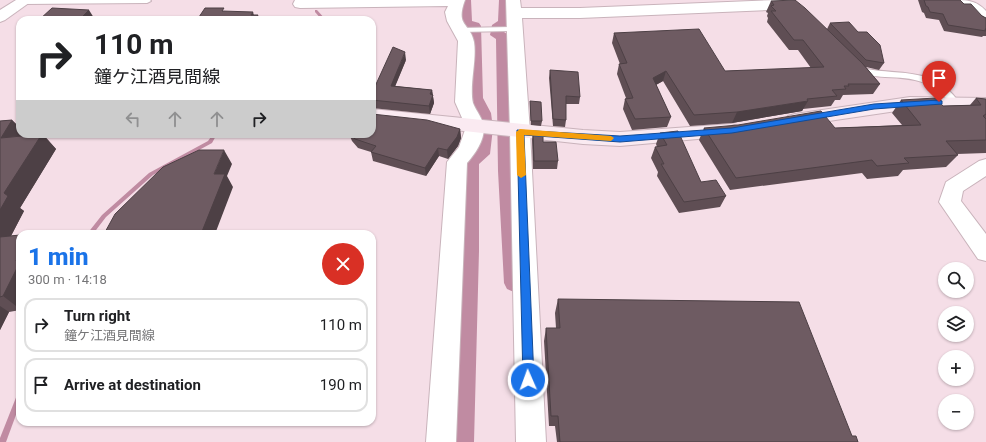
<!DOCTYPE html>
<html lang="en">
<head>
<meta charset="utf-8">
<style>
  :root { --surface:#fff; --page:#f6f6f6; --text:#202124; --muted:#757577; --line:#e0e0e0; --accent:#1a73e8 }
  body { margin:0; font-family:Roboto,"Noto Sans JP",sans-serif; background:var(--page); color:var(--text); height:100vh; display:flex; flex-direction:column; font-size:15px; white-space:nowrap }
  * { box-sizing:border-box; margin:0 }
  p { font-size:13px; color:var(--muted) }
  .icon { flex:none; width:22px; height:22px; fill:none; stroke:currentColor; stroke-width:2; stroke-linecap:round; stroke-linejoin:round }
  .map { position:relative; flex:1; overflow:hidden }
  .sheet { position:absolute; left:16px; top:230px; width:360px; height:196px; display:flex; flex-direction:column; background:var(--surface); border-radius:12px; box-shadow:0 1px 3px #0004 }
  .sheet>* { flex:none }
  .guide { position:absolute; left:16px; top:16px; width:360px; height:122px; border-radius:12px; box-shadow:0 1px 3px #0004; background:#fff; color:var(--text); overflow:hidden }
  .controls { position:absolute; left:938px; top:262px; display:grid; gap:8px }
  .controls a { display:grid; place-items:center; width:36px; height:36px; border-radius:50%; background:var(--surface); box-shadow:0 1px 3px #0004; font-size:20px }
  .pin { position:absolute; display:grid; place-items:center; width:34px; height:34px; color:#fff; margin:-41px -17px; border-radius:50% 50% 50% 0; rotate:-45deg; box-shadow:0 0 4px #0007 }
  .pin .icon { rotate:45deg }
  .me { position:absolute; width:44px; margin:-22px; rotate:358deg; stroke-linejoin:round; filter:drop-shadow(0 0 3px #0008) }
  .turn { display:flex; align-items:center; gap:14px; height:84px; padding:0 12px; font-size:18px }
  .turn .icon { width:52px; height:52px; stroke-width:2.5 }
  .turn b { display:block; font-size:28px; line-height:34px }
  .lanes { display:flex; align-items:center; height:38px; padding:0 12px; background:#0003; justify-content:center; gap:20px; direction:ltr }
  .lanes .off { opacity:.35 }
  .round { display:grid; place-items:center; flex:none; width:42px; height:42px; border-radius:21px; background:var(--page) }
  .head { display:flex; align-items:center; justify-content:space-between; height:68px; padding:0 12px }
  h1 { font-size:24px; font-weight:800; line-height:30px; color:var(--accent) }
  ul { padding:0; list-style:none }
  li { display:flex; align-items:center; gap:12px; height:54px; margin:0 8px 6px; padding:0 4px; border:2px solid var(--line); border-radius:12px }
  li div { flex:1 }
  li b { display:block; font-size:15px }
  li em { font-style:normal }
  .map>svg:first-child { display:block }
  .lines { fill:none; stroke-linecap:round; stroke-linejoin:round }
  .stream { fill:#c08ba2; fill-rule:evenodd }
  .canal { fill:#c08ba2; fill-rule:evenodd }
  .service-casing { stroke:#c9b3bb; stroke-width:2 }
  .minor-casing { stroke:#c9b3bb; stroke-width:2 }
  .secondary-casing { stroke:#c9b3bb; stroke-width:2 }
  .service { fill:#fff; fill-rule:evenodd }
  .minor { fill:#fff; fill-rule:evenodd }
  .secondary { fill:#faeaf1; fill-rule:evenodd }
  .wall { fill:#5f4e54 }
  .shaded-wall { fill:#4d4045 }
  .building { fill:#6e5b62; stroke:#4d4045 }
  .route { fill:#1a73e8; stroke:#114b97 }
  .slow { fill:#f59e0b }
</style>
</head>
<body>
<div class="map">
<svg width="986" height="442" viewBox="0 0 986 442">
  <rect width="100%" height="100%" fill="#f5dee7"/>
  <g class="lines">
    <!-- stream -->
    <g class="stream">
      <polygon points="315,10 317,10 326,20 322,20 315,12"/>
      <polygon points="213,134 217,134 212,143 153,175 106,217 93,234 87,234 102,215 149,173 208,141"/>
      <polygon points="20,392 20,404 6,442 0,442 0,438 17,395 18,393"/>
    </g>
    <!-- canal -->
    <g class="canal">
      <path d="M 459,0 L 471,0 L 472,21 L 479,23 L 481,26 L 483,98 L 491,113 L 493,128 L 490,154 L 479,164 L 479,251 L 474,442 L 448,442 L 459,251 L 461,173 C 462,162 463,158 472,152 L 477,123 L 473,108 L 467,99 L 467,29 L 460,27 L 458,24 Z"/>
      <polygon points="499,0 511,0 512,24 510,27 505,28 504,32 510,36 516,171 524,283 521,289 514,292 507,289 504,283 498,171 496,39 490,35 492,25 498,21"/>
    </g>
    <defs>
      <g id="service">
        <polygon points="21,0 150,0 151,1 147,3 24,4 20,2"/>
        <polygon points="514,27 517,27 517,31 460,32 456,30 460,28"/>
        <path d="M 857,67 C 895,77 932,64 959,102 L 957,104 L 951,104 C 931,80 915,78 885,77 C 874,76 864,76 854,72 L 854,68 Z"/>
      </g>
      <g id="minor">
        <polygon points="16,0 33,0 5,20 0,22 0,10"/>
        <path d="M 295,0 L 465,0 C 455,27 470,22 474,42 C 477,59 469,86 473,103 C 476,111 484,120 484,128 C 484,141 475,154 467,163 L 456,442 L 426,442 L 447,162 L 459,147 L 466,127 L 455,102 L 458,41 L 447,21 L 445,12 L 448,6 L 300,8 L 295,7 L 293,4 Z"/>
        <polygon points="506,0 520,0 521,8 580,8 777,0 794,0 798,5 796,8 791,9 580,18 522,18 530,132 546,442 516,442 510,132"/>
        <path d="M 953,0 C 967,0 976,0 986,11 L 986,25 C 978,22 975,16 969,10 C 964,6 957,6 953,0 Z"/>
        <polygon points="986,159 986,176 963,191 961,201 986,234 986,261 978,259 939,202 946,182 979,161"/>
      </g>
      <g id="secondary">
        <polygon points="910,97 986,98 986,110 910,109 795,126 788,124 786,120 788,116 795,114"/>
        <polygon points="372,109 583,130 620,132 731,124 738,126 740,130 738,134 731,136 620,146 583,144 372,121"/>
      </g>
    </defs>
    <!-- service casing -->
    <use href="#service" class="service-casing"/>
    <!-- minor casing -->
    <use href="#minor" class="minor-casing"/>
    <!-- secondary casing -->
    <use href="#secondary" class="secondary-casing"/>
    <!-- service -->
    <use href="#service" class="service"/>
    <!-- minor -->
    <use href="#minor" class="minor"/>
    <!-- secondary -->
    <use href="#secondary" class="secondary"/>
  </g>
  <!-- wall -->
  <g class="wall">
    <polygon points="918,0 960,0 964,4 986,18 986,36 983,36 982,37 944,31 939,20 926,18 924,13 922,12"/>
    <polygon points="771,1 827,29 830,23 884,63 879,70 866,67 880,84 873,94 843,95 840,100 835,100 831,106 803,109 802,111 732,123 690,126 663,81 656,85 671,117 667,127 632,130 623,109 625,99 626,98 617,74 619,64 620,64 612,43 614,33 725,71 811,68 798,50 789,50 767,22 768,18 767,16 768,13 766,12"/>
    <polygon points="406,60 395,86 432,90 434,103 430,114 372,108 372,93"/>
    <polygon points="550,70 580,97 579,104 566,104 566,120 565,127 553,126 549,78"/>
    <polygon points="976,98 986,99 986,153 957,154 958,155 946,167 903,170 898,176 867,179 862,173 730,190 699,140 704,128 835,128 902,125 892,113 901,100 943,106 970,105"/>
    <polygon points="530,101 542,121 541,126 531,125 530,105"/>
    <polygon points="12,120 20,128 20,134 26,135 43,134 56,149 20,208 24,211 11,236 20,235 20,310 9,312 0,330 0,121"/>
    <polygon points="460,129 461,138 458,146 448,159 439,156 426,176 373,161 371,152 358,148 352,141 349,134 372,134"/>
    <polygon points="533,132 543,142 558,161 557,169 533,169 532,140"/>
    <polygon points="660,133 701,182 726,196 720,207 679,213 657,176 658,172 651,158 655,147 657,147 656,144"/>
    <polygon points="558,299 852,436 858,442 557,442 555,426 549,426 544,341 546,328 556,328 555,313"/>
  </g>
  <!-- shaded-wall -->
  <g class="shaded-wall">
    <polygon points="89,10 94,18 93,20 79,20"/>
    <polygon points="253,12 255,19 258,15 259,20 252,20 251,15"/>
    <polygon points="405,52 406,60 392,94 391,86"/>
    <polygon points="666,71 663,81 650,88 653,78"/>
    <polygon points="432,90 434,103 430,114 429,106 430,94"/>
    <polygon points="808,101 802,111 732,123 737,112"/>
    <polygon points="12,120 20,128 20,134 25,134 26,135 1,138"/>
    <polygon points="460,129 461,138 458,146 448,159 447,150"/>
    <polygon points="42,134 56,149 20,208 24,211 2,253 0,252 0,210 4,193"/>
    <polygon points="438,148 439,156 426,176 425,168"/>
    <polygon points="224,150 232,164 227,176 233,187 215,234 201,234 214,174"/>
    <polygon points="20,252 20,309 3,296 16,261"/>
    <polygon points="0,306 9,312 0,330"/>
  </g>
  <!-- building -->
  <g class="building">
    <polygon points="795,0 805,8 862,63 880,84 848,84 849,86 844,86 846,89 832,90 837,96 807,99 808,101 737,112 694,115 666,71 653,78 671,117 635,119 625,99 633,98 619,64 627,63 614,33 699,29 725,71 824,67 803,40 794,40 771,11 776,11 771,6 774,5 771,1"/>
    <polygon points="924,0 960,0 964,4 971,4 982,16 986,18 986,29 985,29 986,31 948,25 943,14 930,12 928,7 926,6"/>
    <polygon points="52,8 89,10 79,20 39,20"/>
    <polygon points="205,8 224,8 222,11 253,12 251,15 258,15 255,20 197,20"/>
    <polygon points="849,22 858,32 867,32 880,45 884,63 866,60 830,23"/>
    <polygon points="393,47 405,52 391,86 432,90 430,94 433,95 429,106 372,100 372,93"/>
    <polygon points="550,70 578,72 580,97 566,96 566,120 553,119"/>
    <polygon points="936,98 943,106 981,105 976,98 986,99 986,114 983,116 986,119 986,140 946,141 958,155 904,158 909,163 877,166 872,160 736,178 704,128 738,125 821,111 835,128 921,125 901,100"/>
    <polygon points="530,101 541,102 542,121 531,121"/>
    <polygon points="372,114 427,120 460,129 457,137 447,150 438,148 425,168 371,152 376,146 355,139 350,134 372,134"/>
    <polygon points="12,120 1,138 42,134 4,193 8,196 0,210 0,121"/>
    <polygon points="678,131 701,182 716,180 726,196 684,202 661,164 664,164 655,147 667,145 660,133"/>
    <polygon points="533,132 543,133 543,142 556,142 558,161 534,161"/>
    <polygon points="199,150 224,150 214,174 225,174 201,234 104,234 115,214 163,167"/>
    <polygon points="20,235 20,252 16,261 20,260 20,262 3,296 0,297 0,237"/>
    <polygon points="558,299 799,302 852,436 856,436 858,442 560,442 558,416 551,416 546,328 560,328"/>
  </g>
  <!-- route -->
  <polygon class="route" points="939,100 942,101 942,104 874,109 732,133 620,142 524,135 534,380 532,384 528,385 524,384 523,380 517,130 620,136 732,128 874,104"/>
  <!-- slow -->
  <polygon class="slow" points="520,129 611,136 614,138 611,141 524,135 526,175 521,178 517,175 516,132"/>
</svg>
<div class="controls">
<a><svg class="icon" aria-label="search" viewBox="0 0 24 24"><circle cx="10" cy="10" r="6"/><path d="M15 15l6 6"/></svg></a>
<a><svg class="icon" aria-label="layers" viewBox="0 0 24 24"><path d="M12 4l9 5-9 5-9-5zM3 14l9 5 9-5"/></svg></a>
<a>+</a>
<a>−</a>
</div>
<div class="pin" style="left:939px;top:102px;background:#d93025"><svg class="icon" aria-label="arrive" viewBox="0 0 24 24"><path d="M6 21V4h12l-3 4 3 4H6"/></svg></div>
<svg class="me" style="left:528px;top:380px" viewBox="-20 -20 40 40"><circle r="17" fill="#1a73e8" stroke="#fff" stroke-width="3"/><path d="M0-11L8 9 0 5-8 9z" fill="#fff"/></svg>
<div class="guide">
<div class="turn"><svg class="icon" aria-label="right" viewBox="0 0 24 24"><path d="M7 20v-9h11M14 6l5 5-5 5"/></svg><div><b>110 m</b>鐘ケ江酒見間線</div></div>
<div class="lanes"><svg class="icon off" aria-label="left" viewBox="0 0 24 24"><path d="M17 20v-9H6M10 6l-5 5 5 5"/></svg><svg class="icon off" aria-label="ahead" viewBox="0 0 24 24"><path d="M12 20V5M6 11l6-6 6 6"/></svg><svg class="icon off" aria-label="ahead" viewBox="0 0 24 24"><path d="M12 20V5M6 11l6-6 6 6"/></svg><svg class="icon" aria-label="right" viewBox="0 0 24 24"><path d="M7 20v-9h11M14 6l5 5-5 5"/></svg></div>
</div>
<section class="sheet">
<div class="head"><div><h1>1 min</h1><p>300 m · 14:18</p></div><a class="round" style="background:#d93025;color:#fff"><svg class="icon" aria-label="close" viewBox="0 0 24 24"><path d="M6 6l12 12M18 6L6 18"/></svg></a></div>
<ul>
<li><svg class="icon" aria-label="right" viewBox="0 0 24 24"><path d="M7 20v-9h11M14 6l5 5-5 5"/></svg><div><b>Turn right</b><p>鐘ケ江酒見間線</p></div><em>110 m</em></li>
<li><svg class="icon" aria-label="arrive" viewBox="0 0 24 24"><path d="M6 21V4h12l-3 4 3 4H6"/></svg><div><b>Arrive at destination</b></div><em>190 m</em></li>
</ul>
</section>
</div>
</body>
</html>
